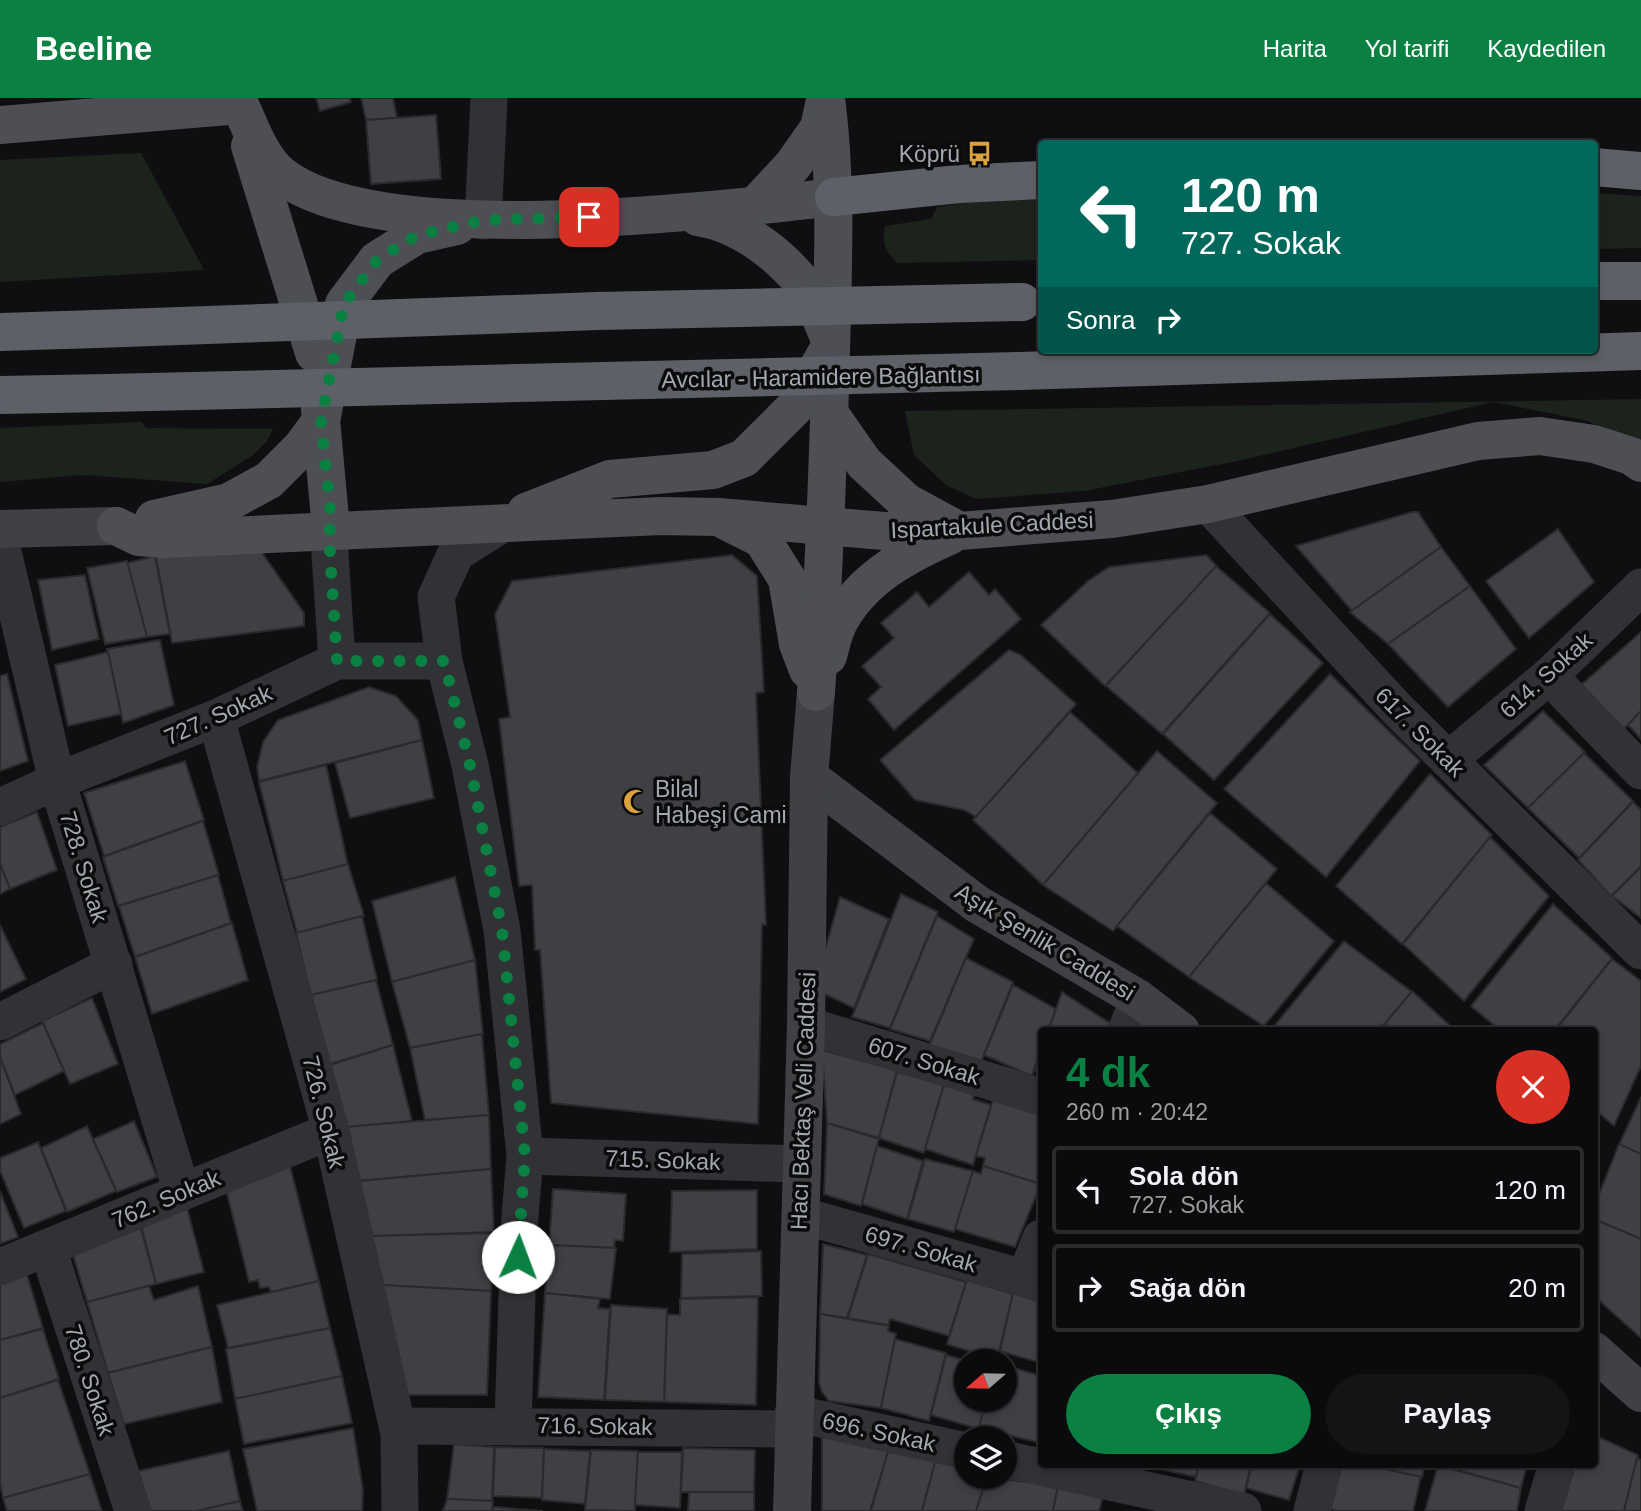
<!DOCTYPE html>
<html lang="tr">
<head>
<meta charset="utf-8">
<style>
  :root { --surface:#0b0b0d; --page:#141416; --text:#f1f3f6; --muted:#9a9b9d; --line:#2b2b2e; --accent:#0b8043 }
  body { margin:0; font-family:Arial,sans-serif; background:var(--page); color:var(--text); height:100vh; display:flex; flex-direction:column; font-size:26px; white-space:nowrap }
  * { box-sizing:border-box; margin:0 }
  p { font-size:23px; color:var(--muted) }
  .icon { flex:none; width:38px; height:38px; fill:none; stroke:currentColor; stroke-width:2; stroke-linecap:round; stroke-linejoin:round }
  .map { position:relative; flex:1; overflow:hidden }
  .drawer { position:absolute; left:1038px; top:929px; width:560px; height:441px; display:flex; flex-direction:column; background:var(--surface); border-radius:7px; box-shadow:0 4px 10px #0003,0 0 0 2px var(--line) }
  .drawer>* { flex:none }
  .top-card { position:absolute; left:1038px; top:42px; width:560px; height:214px; border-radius:7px; box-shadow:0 4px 10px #0003,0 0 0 2px var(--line); background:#00695c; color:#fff; overflow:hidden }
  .needle { width:46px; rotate:250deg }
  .fabs { position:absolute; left:954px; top:1251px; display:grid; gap:14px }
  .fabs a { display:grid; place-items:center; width:63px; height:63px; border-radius:50%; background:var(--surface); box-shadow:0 4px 10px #0003,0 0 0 2px var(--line); font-size:35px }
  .pin { position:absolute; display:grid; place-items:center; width:60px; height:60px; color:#fff; margin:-30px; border-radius:14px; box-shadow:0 4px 10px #0006 }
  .me { position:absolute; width:77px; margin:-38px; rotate:2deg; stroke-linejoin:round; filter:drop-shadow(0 0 5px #0008) }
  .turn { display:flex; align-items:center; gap:24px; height:147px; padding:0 28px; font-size:32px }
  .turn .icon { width:91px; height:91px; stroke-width:2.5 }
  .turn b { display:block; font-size:49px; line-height:60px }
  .then { display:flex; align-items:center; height:66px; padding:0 28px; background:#0003; gap:14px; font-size:26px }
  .round { display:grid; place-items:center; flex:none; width:74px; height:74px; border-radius:37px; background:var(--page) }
  .headline { display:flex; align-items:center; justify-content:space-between; height:119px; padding:0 28px }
  h1 { font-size:42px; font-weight:800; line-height:52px; color:var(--accent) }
  .primary-button { display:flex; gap:14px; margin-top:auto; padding:14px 28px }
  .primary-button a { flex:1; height:80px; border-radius:42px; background:var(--accent); color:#fff; font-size:28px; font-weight:800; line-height:80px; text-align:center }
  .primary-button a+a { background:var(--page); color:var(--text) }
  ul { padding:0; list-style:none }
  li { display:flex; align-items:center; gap:21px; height:88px; margin:0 14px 10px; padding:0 14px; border:4px solid var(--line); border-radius:7px }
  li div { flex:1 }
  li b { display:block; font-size:26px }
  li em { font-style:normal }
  header { display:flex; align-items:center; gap:42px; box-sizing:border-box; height:98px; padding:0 35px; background:var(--accent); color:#fff }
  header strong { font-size:33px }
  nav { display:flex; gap:38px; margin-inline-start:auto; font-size:24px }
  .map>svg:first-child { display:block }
  .green { fill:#1c231d }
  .building { fill:#3f4044; stroke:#2a2a2c; stroke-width:2 }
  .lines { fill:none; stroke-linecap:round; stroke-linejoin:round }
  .street { stroke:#313235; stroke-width:37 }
  .secondary { stroke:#3f4145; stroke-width:38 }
  .primary { stroke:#4d4f54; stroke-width:38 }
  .highway { stroke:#5d6066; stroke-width:38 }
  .highway-bridge { stroke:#5d6066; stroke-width:38 }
  .route { stroke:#0b8043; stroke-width:12; stroke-dasharray:0 21.6 }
  .labels { text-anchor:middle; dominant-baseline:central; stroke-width:7; stroke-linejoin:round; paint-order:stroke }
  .poi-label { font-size:23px; fill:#a2a7b0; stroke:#0b0b0c; text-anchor:end }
  .street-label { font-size:23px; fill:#a2a7b0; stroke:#0b0b0c }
</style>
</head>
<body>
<header>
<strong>Beeline</strong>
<nav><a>Harita</a><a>Yol tarifi</a><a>Kaydedilen</a></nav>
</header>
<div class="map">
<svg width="1641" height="1413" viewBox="0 0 1641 1413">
  <rect width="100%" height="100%" fill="#0f0f11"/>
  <!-- green -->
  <g class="green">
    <polygon points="141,55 204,172 0,184 0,62"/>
    <polygon points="1594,95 1641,98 1641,150 1594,151"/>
    <path d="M 1041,101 L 1041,162 L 898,165 C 885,155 882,144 885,128 L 931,121 L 937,109 L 975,103 Z"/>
    <polygon points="1641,301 1641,343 1584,322 1493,304 1237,363 1084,393 976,401 946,387 914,357 905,313"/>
    <polygon points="142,324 146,330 273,331 267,343 253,357 207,386 84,377 0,384 0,330"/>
  </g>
  <!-- building -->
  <g class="building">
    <polygon points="316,0 350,0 351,4 320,13"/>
    <polygon points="361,0 393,0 397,20 366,22"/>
    <polygon points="436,17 441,81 371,86 366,22"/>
    <polygon points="1412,414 1418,414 1441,449 1352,513 1296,448"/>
    <polygon points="1558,431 1594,484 1529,540 1486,483"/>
    <polygon points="252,440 304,515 304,528 172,545 154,449"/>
    <polygon points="1441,449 1470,488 1388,546 1350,514"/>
    <polygon points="732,457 757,478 764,594 756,595 766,827 762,826 758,1026 551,1005 540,852 535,852 532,787 519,788 499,621 510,619 495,516 512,483"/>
    <polygon points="1206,457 1217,468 1105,588 1041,527 1088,483 1109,469"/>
    <polygon points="155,458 170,536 147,539 127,465"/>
    <polygon points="127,463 147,539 105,546 87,470"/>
    <polygon points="1216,468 1270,515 1162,636 1106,588"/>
    <polygon points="969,474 989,497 995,491 1021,521 894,632 868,601 881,589 862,568 894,540 881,525 917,494 929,509"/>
    <polygon points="85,477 99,541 52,552 38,482"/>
    <polygon points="1470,488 1516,551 1448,609 1388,546"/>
    <polygon points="1270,516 1323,565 1214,682 1163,636"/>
    <polygon points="1641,534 1641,613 1619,636 1581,587"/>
    <polygon points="160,542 174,607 123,625 107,551"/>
    <polygon points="1009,552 1021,557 1076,606 976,719 964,712 915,702 880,662"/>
    <polygon points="108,554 121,616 68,628 55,567"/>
    <polygon points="7,576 28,663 0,673 0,578"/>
    <polygon points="1330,576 1420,663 1326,779 1224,691"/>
    <polygon points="369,589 396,598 418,622 422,642 259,683 257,669 263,644 278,622"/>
    <polygon points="1543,613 1585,654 1528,710 1484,667"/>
    <polygon points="1641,613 1641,641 1628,627"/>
    <polygon points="1070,614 1138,675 1043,787 973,722"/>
    <polygon points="422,642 434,700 350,720 335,665"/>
    <polygon points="1157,653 1217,705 1113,833 1043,787"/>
    <polygon points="1584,655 1633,703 1579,760 1528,710"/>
    <polygon points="185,663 204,722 104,758 84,695"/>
    <polygon points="326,667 348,767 283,783 259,684"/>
    <polygon points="1430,676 1492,737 1402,846 1336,788"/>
    <polygon points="1633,704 1641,712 1641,768 1611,798 1578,762"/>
    <polygon points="37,714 57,772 10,791 0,766 0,729"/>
    <polygon points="1210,715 1277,771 1189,879 1117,828"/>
    <polygon points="203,723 219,777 118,808 103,759"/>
    <polygon points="1490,739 1549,798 1464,903 1403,846"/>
    <polygon points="0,766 10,791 0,796"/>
    <polygon points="348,766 364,818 297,835 283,783"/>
    <polygon points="1641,769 1641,820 1612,798"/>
    <polygon points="218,777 231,825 135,859 119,808"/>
    <polygon points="455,779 475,862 392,884 372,803"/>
    <polygon points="1266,785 1334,843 1264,928 1189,879"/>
    <polygon points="901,796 938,814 890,930 852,919"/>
    <polygon points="840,799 889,821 854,910 814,891"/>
    <polygon points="1553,806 1612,860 1554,933 1501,933 1471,908"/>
    <polygon points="362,818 377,882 311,898 296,835"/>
    <polygon points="937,818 974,841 930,943 890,931"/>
    <polygon points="232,825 248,882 152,916 135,859"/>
    <polygon points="0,827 26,881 0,894"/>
    <polygon points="1344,843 1412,894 1378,933 1270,933"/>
    <polygon points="966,860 1013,884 981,964 929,948"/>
    <polygon points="1612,861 1641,883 1641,968 1614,1028 1594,1011 1594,933 1555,933"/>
    <polygon points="475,862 483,936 410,950 392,884"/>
    <polygon points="376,882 393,947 330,966 311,897"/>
    <polygon points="1013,887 1056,911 1048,933 1041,933 1041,952 1032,978 984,957"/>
    <polygon points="1412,893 1456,933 1379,933"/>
    <polygon points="1062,894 1111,926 1108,933 1048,933"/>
    <polygon points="92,900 118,966 70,986 42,923"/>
    <polygon points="43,925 64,973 15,997 0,959 0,946"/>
    <polygon points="482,936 489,1017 425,1022 410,950"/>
    <polygon points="393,947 412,1023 346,1029 330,967"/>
    <polygon points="822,952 897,972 879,1040 827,1025"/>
    <polygon points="1041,952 1041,976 1034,972"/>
    <polygon points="0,959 21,1016 0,1026"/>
    <polygon points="897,974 944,986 924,1055 879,1040"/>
    <polygon points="945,983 976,992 973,1001 991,1007 973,1067 925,1051"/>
    <polygon points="995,995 1041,1015 1041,1086 983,1068 985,1060 976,1058"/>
    <polygon points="1641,999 1641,1056 1619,1047"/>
    <polygon points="489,1017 491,1071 359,1083 346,1029"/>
    <polygon points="134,1023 157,1079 117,1094 93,1041"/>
    <polygon points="827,1025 879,1041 861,1108 824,1096"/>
    <polygon points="87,1028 116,1093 67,1114 41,1050"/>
    <polygon points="38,1044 66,1113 24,1130 0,1073 0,1060"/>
    <polygon points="1619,1046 1641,1056 1641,1141 1594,1121 1594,1109"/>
    <polygon points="877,1048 923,1063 907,1121 862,1106"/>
    <polygon points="925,1061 973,1073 954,1134 908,1121"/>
    <polygon points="289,1064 319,1183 271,1194 269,1189 260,1190 258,1182 249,1184 226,1091"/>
    <polygon points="983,1068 1041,1086 1015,1149 955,1131 973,1073 981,1076"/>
    <polygon points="491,1071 494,1134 372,1138 359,1083"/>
    <polygon points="553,1091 626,1096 623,1143 615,1142 614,1150 549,1147"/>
    <polygon points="757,1092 757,1151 670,1154 672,1093"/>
    <polygon points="0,1093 18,1139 0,1146"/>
    <polygon points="187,1110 204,1174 156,1186 140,1123"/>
    <polygon points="1594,1121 1641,1141 1641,1240 1594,1198"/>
    <polygon points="139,1123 156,1186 87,1204 71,1150"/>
    <polygon points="494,1135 491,1193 382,1187 371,1138"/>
    <polygon points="823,1146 867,1157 847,1220 820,1216"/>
    <polygon points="549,1147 616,1150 610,1201 545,1195"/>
    <polygon points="761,1153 762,1198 681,1200 682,1156"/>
    <polygon points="868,1156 966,1184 949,1238 890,1221 888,1227 848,1220"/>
    <polygon points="25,1170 43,1230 0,1242 0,1180"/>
    <polygon points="967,1182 1013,1196 997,1262 947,1246"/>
    <polygon points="319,1183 330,1230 228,1250 217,1207"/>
    <polygon points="382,1187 491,1193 487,1297 406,1297"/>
    <polygon points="149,1188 154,1202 198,1188 212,1249 108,1275 87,1204"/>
    <polygon points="545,1195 600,1201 598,1210 610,1211 604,1302 538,1299"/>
    <polygon points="1013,1195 1041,1204 1041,1265 1000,1253"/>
    <polygon points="758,1199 756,1307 664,1304 667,1216 680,1217 680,1201"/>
    <polygon points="611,1207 667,1211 664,1304 605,1302"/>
    <polygon points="820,1216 889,1228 888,1233 896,1236 881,1310 829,1303 822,1294 819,1285"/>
    <polygon points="330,1230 342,1278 235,1301 226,1251"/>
    <polygon points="43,1231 59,1281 0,1300 0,1242"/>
    <polygon points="895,1241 946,1255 929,1323 881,1310"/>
    <polygon points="212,1249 222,1304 124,1326 108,1275"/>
    <polygon points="946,1257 971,1264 966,1264 966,1302 986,1302 979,1331 931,1317"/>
    <polygon points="1004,1267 1041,1278 1041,1345 979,1330 986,1302 1004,1302"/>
    <polygon points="342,1278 352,1325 244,1346 235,1301"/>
    <polygon points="58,1282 90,1376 3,1400 0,1385 0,1300"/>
    <polygon points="353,1330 363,1392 362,1413 257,1413 243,1351"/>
    <polygon points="822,1337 889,1351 870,1413 822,1413"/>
    <polygon points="1594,1337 1638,1357 1624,1413 1561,1413 1572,1367 1594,1367"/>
    <polygon points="454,1346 494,1349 492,1403 447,1401"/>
    <polygon points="495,1349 544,1350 542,1400 493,1398"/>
    <polygon points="683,1350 755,1352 754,1394 681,1394"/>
    <polygon points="889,1350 936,1362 922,1413 871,1413"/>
    <polygon points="544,1351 590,1353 585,1406 542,1402"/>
    <polygon points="591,1352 638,1353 635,1413 585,1412"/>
    <polygon points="229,1353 240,1403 197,1413 151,1413 134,1374"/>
    <polygon points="638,1354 682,1354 680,1410 635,1407"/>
    <polygon points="1637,1360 1641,1362 1641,1413 1624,1413"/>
    <polygon points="936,1361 966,1369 966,1379 987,1379 976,1413 922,1413"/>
    <polygon points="1142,1367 1199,1367 1196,1379"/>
    <polygon points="1199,1367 1251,1367 1244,1397 1195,1383"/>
    <polygon points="1252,1367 1300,1367 1289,1402 1246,1390"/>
    <polygon points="1340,1367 1367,1367 1421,1378 1413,1413 1338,1413 1328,1410"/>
    <polygon points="1367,1367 1425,1367 1422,1379"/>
    <polygon points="1438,1367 1521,1390 1517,1413 1425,1413"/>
    <polygon points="1440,1367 1527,1367 1521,1390"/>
    <polygon points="90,1376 102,1413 7,1413 3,1400"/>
    <polygon points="987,1379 1058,1388 1053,1413 976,1413"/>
    <polygon points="1058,1388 1103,1398 1099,1413 1053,1413"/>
    <polygon points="689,1394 754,1394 754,1413 688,1413"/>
    <polygon points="447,1401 493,1403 492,1413 443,1413"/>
    <polygon points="240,1403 243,1413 197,1413"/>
    <polygon points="493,1409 543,1413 493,1413"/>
  </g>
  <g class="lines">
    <!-- street -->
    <g class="street">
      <polyline points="483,123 489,0"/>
      <polyline points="1208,406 1397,611 1641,853"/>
      <polyline points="504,425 456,455 436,499 444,563 470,667 502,832 525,1058 519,1131 513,1327"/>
      <polyline points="331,431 330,456 337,563"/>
      <polyline points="0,441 57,683 182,1094"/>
      <polyline points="1549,578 1641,673"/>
      <polyline points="216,620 331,1033 399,1336 400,1413"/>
      <polyline points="1448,662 1549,578 1641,489"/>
      <polyline points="0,709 57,683 216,620 337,563 444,563"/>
      <polyline points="0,924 114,866"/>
      <polyline points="806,927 1041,999"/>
      <polyline points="1126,933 1139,901"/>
      <polyline points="525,1058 801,1066"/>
      <polyline points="800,1117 1041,1185"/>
      <polyline points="48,1151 133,1413"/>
      <polyline points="0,1169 331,1033"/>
      <polyline points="1025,1180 1041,1140"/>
      <polyline points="793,1315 966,1353"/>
      <polyline points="398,1328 793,1331"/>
      <polyline points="1004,1361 1243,1413"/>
      <polyline points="1312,1413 1324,1367"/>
      <polyline points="1543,1413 1557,1367"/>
    </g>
    <!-- secondary -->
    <g class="secondary">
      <polyline points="0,431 116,428"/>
      <polyline points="809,679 977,806 1139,901 1181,933"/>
      <polyline points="1594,1253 1641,1295"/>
      <polyline points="792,1413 806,927 809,679 816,594"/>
    </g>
    <!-- primary -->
    <g class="primary">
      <path d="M 240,7 C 251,30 260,59 280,76 C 374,153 712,113 834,99"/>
      <polyline points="0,27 240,7"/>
      <polyline points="250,48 314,255"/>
      <polyline points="754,109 793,67 819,30 825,2"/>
      <path d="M 698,119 C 741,126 778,155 805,188 C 815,201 821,222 828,237"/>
      <polyline points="320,311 331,431"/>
      <polyline points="829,315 864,365 906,404 954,430"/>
      <polyline points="526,414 610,381 713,372 744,360 795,309 827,254"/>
      <polyline points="154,421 229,404 269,382 302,349 321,323 344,206 377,162 417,137 457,128"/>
      <polyline points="726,423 762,441 787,481 798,546 808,572"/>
      <polyline points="116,428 139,439 163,441 660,418 718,419 884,433 959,433 1112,421 1208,406 1478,343 1540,338 1594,346 1631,358 1641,365"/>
      <path d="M 828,558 C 831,547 834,532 840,522 C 864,479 908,456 951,437"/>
      <path d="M 816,594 C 824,481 828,368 831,254 C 833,169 837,85 826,0"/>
    </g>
    <!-- highway -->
    <g class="highway">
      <polyline points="1594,69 1641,73"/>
      <polyline points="834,99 959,86 1041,82"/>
      <polyline points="1594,183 1641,183"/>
      <polyline points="0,234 96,231"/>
      <polyline points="1020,273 1641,253"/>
      <polyline points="0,297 107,295"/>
    </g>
    <!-- highway-bridge -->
    <g class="highway-bridge">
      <polyline points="96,231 597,213 1022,204"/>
      <polyline points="107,295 1020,273"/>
    </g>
  </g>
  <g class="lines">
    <!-- route -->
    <polyline class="route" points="518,1159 525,1058 502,832 470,667 444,563 337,563 330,456 330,408 321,323 344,206 377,162 417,137 484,122 589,119"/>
  </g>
  <!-- icons -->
  <defs>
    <symbol id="bus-bare" viewBox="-9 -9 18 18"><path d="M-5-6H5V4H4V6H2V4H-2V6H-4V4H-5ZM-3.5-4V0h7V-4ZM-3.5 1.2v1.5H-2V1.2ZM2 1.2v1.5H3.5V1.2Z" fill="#dca33c" stroke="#0b0b0c" stroke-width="2.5" paint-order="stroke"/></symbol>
    <symbol id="mosque-bare" viewBox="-9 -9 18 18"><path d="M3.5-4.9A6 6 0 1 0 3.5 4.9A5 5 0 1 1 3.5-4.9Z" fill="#dca33c" stroke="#0b0b0c" stroke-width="2.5" paint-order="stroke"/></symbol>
  </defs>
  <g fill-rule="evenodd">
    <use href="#bus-bare" x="962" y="38" width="35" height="35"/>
    <use href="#mosque-bare" x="618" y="686" width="35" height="35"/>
  </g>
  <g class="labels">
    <!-- poi labels -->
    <g class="poi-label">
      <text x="960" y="56">Köprü</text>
      <text x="655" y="691" text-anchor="start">Bilal<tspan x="655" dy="26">Habeşi Cami</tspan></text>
    </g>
    <!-- street labels -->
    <g class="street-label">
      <text transform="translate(821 279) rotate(-1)">Avcılar - Haramidere Bağlantısı</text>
      <text transform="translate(992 427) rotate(-3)">Ispartakule Caddesi</text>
      <text transform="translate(1546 577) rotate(-42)">614. Sokak</text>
      <text transform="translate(218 617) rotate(-24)">727. Sokak</text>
      <text transform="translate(1420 634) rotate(45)">617. Sokak</text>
      <text transform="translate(84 769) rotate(73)">728. Sokak</text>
      <text transform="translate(1045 844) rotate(31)">Aşık Şenlik Caddesi</text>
      <text transform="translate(924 963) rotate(17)">607. Sokak</text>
      <text transform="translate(803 1003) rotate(-88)">Hacı Bektaş Veli Caddesi</text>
      <text transform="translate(324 1014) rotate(76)">726. Sokak</text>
      <text transform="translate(663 1062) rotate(2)">715. Sokak</text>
      <text transform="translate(166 1101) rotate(-23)">762. Sokak</text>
      <text transform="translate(921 1151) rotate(16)">697. Sokak</text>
      <text transform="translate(90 1282) rotate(72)">780. Sokak</text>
      <text transform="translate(595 1328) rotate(1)">716. Sokak</text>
      <text transform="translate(879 1334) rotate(12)">696. Sokak</text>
    </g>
  </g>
</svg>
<div class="fabs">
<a><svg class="needle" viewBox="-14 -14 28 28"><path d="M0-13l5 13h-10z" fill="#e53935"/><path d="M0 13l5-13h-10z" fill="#9a9b9d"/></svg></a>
<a><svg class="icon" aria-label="layers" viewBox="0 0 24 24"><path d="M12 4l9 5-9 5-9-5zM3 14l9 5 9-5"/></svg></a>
</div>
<div class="pin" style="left:589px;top:119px;background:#d93025"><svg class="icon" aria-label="arrive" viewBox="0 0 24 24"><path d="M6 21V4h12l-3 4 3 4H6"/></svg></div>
<svg class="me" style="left:518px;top:1159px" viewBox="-20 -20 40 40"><circle r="19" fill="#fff"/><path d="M0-13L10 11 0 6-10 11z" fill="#0b8043"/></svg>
<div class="top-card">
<div class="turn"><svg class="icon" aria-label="left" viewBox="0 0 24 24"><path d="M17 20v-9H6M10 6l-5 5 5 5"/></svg><div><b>120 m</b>727. Sokak</div></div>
<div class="then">Sonra<svg class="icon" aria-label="right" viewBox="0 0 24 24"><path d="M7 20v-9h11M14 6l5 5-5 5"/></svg></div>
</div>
<section class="drawer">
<div class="headline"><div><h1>4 dk</h1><p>260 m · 20:42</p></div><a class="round" style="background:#d93025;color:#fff"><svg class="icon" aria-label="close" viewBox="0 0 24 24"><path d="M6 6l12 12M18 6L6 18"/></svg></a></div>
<ul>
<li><svg class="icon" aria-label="left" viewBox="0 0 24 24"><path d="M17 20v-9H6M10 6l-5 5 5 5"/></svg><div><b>Sola dön</b><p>727. Sokak</p></div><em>120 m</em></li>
<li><svg class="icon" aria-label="right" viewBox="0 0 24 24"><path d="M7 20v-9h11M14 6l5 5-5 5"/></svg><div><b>Sağa dön</b></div><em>20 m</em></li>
</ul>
<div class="primary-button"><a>Çıkış</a><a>Paylaş</a></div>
</section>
</div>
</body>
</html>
